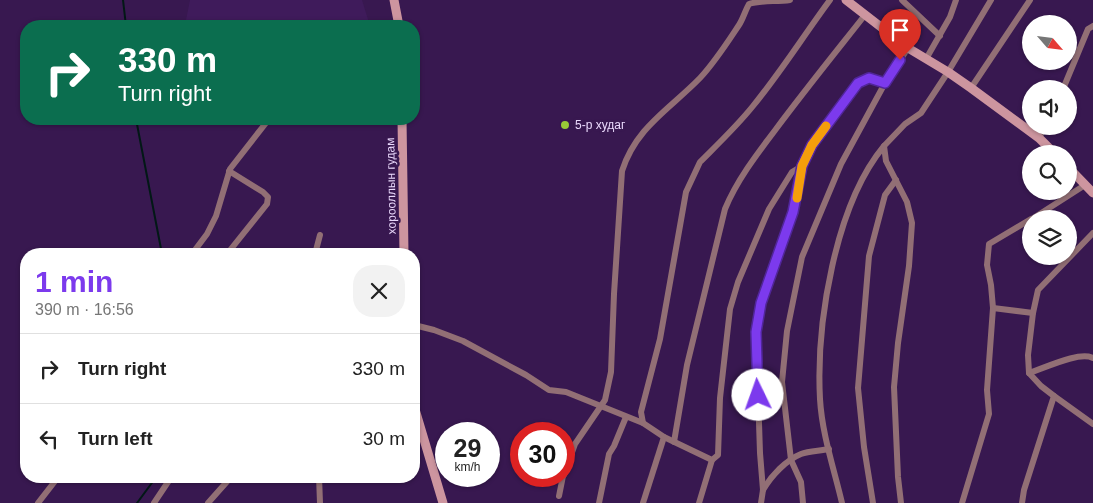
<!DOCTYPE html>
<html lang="en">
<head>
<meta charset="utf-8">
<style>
  :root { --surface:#fff; --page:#f2f2f2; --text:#222; --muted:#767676; --line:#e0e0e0; --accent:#7c3aed }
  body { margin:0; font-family:Arial,sans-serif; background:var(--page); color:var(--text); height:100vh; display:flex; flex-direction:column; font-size:19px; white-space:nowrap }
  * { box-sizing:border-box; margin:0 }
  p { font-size:16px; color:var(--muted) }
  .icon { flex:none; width:28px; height:28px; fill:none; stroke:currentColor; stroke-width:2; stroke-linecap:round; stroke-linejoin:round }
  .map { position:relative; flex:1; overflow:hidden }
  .sheet { position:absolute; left:20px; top:248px; width:400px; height:235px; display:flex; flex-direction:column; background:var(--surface); border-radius:20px; box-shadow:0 1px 4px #0004 }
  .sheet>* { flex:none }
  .guide { position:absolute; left:20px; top:20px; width:400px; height:105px; border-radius:20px; box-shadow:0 1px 4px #0004; background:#0b6e4f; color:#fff; overflow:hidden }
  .needle { width:32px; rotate:118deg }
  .fabs { position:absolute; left:1022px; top:15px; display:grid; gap:10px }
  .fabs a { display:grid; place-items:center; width:55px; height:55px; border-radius:50%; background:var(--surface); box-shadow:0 1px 4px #0004; font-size:25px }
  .speed { position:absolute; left:435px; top:422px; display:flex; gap:10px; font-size:25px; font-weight:700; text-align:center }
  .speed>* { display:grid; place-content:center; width:65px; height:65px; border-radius:50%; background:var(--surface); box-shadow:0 1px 4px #0004; line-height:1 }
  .speed small { font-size:12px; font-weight:400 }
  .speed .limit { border:8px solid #d22; background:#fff; color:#111 }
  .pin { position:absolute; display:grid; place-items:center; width:42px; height:42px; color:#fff; margin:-51px -21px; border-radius:50% 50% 50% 0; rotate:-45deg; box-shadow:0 0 5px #0007 }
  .pin .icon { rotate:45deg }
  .me { position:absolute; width:55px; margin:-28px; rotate:357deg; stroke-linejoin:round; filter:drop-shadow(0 0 4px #0008) }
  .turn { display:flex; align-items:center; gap:18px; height:105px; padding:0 15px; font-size:22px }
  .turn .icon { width:65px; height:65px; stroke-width:2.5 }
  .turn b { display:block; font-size:35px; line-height:42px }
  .round { display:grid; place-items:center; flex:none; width:52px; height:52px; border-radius:20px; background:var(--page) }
  .summary { display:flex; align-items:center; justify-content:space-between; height:85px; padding:0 15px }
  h1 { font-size:30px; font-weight:700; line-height:38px; color:var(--accent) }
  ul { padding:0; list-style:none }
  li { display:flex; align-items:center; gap:15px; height:70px; padding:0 15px; border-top:1px solid var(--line) }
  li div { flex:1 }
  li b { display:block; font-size:19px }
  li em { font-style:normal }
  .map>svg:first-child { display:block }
  .built { fill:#3f1b5b }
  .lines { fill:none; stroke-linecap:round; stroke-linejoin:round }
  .stream { stroke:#021816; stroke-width:2 }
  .street { stroke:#926f75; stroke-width:6 }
  .secondary { stroke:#cd959f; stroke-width:9 }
  .route-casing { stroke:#51269a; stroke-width:12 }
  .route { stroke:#7c3aed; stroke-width:9 }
  .slow { stroke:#f59e0b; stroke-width:9 }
  .poi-dot { fill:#98cb37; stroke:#381850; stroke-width:2 }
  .labels { text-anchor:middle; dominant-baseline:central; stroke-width:5; stroke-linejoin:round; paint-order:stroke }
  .poi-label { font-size:12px; fill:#ead9fc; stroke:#381850; text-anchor:start }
  .street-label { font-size:12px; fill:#ead9fc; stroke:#381850 }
</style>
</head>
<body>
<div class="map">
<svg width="1093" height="503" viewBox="0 0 1093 503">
  <rect width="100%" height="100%" fill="#381850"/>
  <!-- built -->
  <polygon class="built" points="190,0 362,0 370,26 188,26 186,20"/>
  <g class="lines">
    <!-- stream -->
    <g class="stream">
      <polyline points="123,0 126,26"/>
      <polyline points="136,119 162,254"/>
      <polyline points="137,503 157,476"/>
    </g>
    <!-- street -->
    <g class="street">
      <polyline points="902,0 940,36"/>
      <polyline points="926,59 950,17 956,0"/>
      <polyline points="971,88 1030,0"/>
      <polyline points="1063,89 1088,29 1093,26"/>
      <polyline points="1039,138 1045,126"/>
      <polyline points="802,166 812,145 859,83 869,79 885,83"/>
      <polyline points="1032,219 1085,185"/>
      <polyline points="192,254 207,234 216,216 230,169 269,119"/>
      <polyline points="227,254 267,204 268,197 263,192 229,171"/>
      <polyline points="315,254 320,235"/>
      <polyline points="993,308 1033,313"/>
      <polyline points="414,325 434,330 463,341 526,375 549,390 566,392 643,423 664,437 712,460 718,455 720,398 730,309 738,282 769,209 792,172 802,166 793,212 761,303 756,332 760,453 763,490 761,503"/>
      <path d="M 1029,373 C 1045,368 1079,351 1093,358"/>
      <polyline points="1054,396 1093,424"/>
      <path d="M 643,423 L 641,412 L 660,339 L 686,192 L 700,162 C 718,144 737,126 753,106 C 781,72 804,35 830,0"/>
      <path d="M 674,442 L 687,365 L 725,209 C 737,180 757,154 776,129 C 805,90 835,53 865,15"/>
      <path d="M 564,475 L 575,444 L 605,400 L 611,372 L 614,294 L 622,171 C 636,127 670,109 700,78 C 715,62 727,43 739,25 C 743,19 745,11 749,4 C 761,0 776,2 790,0"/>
      <polyline points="319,476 320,503"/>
      <path d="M 763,490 C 771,476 786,460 801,454 C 809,451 820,451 829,449"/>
      <polyline points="559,496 563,476"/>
      <polyline points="38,503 59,476"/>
      <polyline points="154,503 172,476"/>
      <polyline points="208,503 232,476"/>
      <polyline points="599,503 609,454 614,446 626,417"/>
      <polyline points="643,503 664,437"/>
      <polyline points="699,503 712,460"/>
      <polyline points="803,503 801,482 791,460 782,382 787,331 802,257 841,164 885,83 908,48"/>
      <path d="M 842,503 C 834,469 822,434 820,399 C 816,324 835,205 884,146"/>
      <polyline points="873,503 864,447 858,388 869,256 885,195 896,180"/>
      <polyline points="901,503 898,477 894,387 898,343 909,266 912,223 907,202 886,161 884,146 905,124 921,113 948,72 991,0"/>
      <polyline points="962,503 989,414 987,390 993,308 991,285 987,265 989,244 1031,219"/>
      <polyline points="1022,503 1024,490 1054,396 1041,386 1029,373 1028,355 1033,313 1038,290 1093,233"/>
    </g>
    <!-- secondary -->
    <g class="secondary">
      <polyline points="394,0 399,26"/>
      <polyline points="846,0 908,48 948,72 971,88 1039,138 1055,154"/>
      <polyline points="402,119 404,254"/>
      <polyline points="1069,168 1093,193"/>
      <polyline points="414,406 443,503"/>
    </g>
  </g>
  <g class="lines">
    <defs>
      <polyline id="route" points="758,395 756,332 761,303 793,212 802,166 812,145 858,83 869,78 885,83 900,60"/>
    </defs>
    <!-- route casing -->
    <use href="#route" class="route-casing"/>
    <!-- route -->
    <use href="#route" class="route"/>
    <!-- slow -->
    <polyline class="slow" points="797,198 802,166 812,145 826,126"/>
  </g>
  <!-- markers -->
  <circle class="poi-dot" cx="565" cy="125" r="5"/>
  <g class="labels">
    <!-- poi labels -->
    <g class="poi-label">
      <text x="575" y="125">5-р худаг</text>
    </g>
    <!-- street labels -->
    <g class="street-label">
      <text transform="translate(391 186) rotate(-91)">хорооллын гудам</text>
    </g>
  </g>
</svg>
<div class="fabs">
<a><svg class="needle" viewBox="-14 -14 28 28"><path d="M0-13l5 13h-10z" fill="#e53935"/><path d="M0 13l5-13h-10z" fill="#767676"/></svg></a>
<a><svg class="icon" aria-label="sound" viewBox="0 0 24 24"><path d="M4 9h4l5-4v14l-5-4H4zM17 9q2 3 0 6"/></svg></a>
<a><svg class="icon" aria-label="search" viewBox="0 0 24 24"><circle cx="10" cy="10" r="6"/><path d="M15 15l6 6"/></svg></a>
<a><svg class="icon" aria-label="layers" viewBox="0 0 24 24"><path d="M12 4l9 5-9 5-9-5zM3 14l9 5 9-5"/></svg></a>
</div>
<div class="speed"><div>29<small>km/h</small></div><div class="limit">30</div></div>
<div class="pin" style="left:900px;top:60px;background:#d93025"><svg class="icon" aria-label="arrive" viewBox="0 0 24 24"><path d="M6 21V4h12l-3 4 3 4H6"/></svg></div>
<svg class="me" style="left:758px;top:395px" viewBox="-20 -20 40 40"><circle r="19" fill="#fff"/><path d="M0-13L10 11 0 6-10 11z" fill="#7c3aed"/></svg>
<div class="guide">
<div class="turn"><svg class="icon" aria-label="right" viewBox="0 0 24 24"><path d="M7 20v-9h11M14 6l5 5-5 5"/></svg><div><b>330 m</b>Turn right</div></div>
</div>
<section class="sheet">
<div class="summary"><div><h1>1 min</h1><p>390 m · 16:56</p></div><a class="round"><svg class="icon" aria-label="close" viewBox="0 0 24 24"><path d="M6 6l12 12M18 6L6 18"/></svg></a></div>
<ul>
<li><svg class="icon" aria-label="right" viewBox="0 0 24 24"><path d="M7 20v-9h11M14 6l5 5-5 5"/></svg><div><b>Turn right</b></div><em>330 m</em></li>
<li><svg class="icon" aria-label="left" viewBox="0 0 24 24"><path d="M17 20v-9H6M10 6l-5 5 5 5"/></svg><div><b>Turn left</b></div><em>30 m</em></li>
</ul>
</section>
</div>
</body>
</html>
